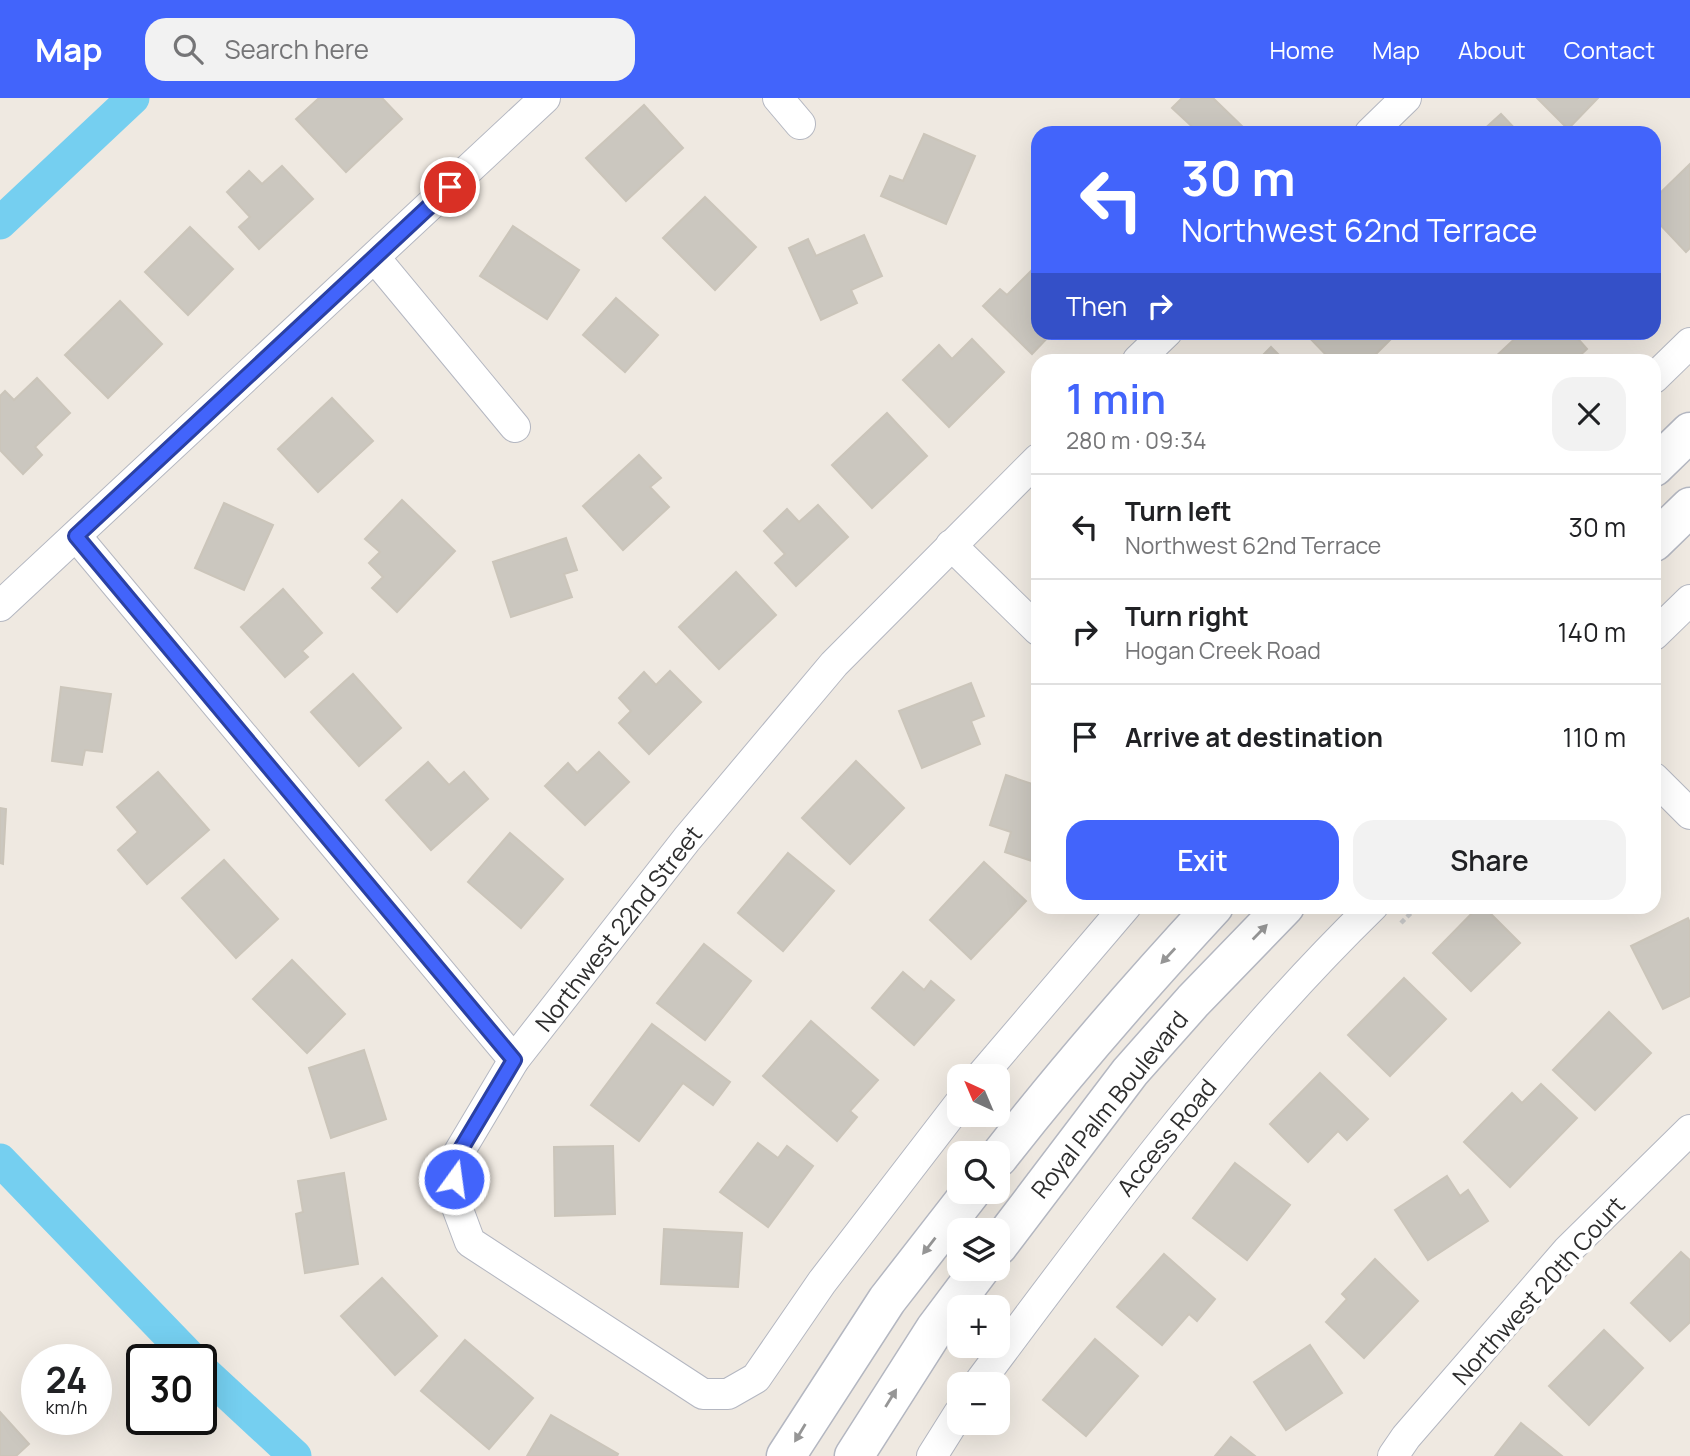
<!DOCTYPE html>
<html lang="en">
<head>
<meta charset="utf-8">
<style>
  :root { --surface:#fff; --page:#f2f2f2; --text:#202124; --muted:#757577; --line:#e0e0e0; --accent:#4264fb }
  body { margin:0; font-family:Manrope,sans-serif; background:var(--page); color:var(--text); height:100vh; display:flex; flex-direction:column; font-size:26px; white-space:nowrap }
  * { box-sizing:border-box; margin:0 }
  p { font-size:23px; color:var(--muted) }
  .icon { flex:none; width:38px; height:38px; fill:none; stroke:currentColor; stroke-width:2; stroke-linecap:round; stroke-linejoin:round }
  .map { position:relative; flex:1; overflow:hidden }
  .panel { position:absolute; left:1031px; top:256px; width:630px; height:560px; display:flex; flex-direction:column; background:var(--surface); border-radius:21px; box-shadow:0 7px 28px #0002 }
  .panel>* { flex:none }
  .banner { position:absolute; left:1031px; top:28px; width:630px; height:214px; border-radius:21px; box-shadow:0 7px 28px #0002; background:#4264fb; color:#fff; overflow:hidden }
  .needle { width:46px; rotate:316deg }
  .fabs { position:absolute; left:947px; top:966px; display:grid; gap:14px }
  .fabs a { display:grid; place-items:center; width:63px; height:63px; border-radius:14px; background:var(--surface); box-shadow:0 7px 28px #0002; font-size:35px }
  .speed { position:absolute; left:21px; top:1246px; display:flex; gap:14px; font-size:35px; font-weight:700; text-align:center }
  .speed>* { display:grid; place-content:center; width:91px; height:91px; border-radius:50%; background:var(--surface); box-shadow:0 7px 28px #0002; line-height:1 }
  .speed small { font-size:18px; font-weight:400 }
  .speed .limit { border:4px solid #111; border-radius:10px; background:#fff; color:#111 }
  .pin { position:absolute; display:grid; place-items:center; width:60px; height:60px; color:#fff; margin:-30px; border:4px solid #fff; border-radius:50%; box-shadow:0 2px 7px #0007 }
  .me { position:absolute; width:77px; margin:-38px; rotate:14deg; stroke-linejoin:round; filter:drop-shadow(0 0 5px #0008) }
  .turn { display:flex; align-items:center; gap:24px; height:147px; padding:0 35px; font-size:32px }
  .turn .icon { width:91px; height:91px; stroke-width:2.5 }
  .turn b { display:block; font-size:49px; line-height:60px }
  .then { display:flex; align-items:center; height:66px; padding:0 35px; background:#0003; gap:14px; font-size:26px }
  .round { display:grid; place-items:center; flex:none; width:74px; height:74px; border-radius:21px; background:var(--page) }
  .overview { display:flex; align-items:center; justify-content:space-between; height:119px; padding:0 35px }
  h1 { font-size:42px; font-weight:600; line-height:52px; color:var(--accent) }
  .primary-button { display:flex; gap:14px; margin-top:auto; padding:14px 35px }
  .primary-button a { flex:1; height:80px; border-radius:21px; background:var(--accent); color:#fff; font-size:28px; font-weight:600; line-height:80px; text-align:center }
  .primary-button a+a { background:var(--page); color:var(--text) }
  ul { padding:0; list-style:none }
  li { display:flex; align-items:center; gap:21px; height:105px; padding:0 35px; border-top:2px solid var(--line) }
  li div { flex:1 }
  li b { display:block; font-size:26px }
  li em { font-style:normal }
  header { display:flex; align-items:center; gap:42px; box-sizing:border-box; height:98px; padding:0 35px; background:var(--accent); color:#fff }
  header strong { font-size:33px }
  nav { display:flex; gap:38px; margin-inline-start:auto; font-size:24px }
  .search { width:490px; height:63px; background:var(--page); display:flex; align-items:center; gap:18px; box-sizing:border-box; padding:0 24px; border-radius:21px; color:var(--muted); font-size:26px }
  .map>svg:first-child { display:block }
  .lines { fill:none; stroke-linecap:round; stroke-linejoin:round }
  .canal { stroke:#75cff0; stroke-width:33 }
  .building { fill:#cbc7bf; stroke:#cbc5ba; stroke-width:2 }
  .street-casing { stroke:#b4b7c1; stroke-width:32 }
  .secondary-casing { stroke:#b4b7c1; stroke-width:41 }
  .path { stroke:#c9c9c9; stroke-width:4.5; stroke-dasharray:5 3.5; stroke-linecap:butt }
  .street { stroke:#fff; stroke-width:30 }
  .secondary { stroke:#fff; stroke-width:38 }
  .oneway { fill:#969696 }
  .route-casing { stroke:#2b41a3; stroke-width:18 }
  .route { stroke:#4264fb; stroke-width:12 }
  .labels { text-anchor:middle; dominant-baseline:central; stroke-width:7; stroke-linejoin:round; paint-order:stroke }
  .street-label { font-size:24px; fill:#2e2e2e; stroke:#fff }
</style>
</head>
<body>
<header>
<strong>Map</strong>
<div class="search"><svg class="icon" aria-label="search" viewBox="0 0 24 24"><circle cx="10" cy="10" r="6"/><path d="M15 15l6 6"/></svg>Search here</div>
<nav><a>Home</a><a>Map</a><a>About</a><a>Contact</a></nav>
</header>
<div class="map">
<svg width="1690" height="1358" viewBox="0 0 1690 1358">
  <rect width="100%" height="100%" fill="#efe9e1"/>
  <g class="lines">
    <!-- canal -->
    <g class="canal">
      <polyline points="0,125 133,0"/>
      <polyline points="0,1062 193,1262"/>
      <polyline points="201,1271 295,1358"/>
    </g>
  </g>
  <!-- building -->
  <g class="building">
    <polygon points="319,0 382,0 402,21 346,74 296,21"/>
    <polygon points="1182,0 1213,0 1246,32 1243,35 1199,35 1172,10"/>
    <polygon points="1537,0 1598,0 1568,31"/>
    <polygon points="644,7 683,50 626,103 586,60"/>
    <polygon points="1501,16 1519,35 1480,35"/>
    <polygon points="924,36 975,58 946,126 881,98 890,78 903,83"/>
    <polygon points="1690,66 1690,150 1686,154 1654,120 1654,101"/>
    <polygon points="282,68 313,101 259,151 239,129 250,119 227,94 249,73 262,86"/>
    <polygon points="705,99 756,149 715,192 663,140"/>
    <polygon points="513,128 579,172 547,221 480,178"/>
    <polygon points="190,129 233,171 188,217 145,174"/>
    <polygon points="864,137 882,178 851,192 857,205 821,222 789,150 808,141 816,158"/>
    <polygon points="1038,166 1038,234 1053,234 1032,256 983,208 1000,191 1007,197"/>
    <polygon points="616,200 658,237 625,274 583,237"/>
    <polygon points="120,203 162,246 108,300 65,257"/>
    <polygon points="1304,234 1398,234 1370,262 1331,262"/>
    <polygon points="1522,234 1572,234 1587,251 1575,262 1492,262"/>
    <polygon points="972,241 1004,274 949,329 903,282 939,247 952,261"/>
    <polygon points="1271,249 1284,262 1258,262"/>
    <polygon points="37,280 70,315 35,349 42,357 23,376 0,352 0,298 5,293 14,302"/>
    <polygon points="332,300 373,343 318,394 278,351"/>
    <polygon points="887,315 927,358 872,410 832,367"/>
    <polygon points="639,357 661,380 650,389 669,409 623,452 583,408"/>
    <polygon points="402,402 455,453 397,514 372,490 383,479 369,465 380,454 365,441"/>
    <polygon points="224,405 273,427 244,492 195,470"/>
    <polygon points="818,407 848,439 796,488 775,465 785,456 764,433 787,411 799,424"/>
    <polygon points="566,440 577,472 564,476 572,499 511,519 493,464"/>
    <polygon points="736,474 776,517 719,571 679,529"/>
    <polygon points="283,491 322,535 302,553 308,559 285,579 241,529"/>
    <polygon points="670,573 701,604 649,656 619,625 631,613 619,600 644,574 656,587"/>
    <polygon points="353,576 401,630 359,668 311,614"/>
    <polygon points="971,585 984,618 971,623 980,646 922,670 899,613"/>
    <polygon points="61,589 111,596 102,654 85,652 82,667 52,663"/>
    <polygon points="599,654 629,684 585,727 545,688 568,665 577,675"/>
    <polygon points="856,663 904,710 850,766 802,720"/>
    <polygon points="428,664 449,687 464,674 488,701 431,752 386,702"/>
    <polygon points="158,674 209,732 147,786 118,752 138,734 117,709"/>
    <polygon points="1006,677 1038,688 1038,765 1005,754 1011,734 990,727"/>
    <polygon points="0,710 6,711 3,766 0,765"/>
    <polygon points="510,735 563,781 521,830 468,784"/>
    <polygon points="788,755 834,793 783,853 738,815"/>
    <polygon points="224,762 278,821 236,860 182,800"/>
    <polygon points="984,764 1026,803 971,861 930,822"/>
    <polygon points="1479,808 1483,808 1520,845 1471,893 1433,855"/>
    <polygon points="1688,820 1690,825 1690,898 1663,911 1631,848"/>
    <polygon points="704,846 751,883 705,942 657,905"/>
    <polygon points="292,862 345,916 307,955 253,901"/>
    <polygon points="903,874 924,892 931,883 954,902 914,947 872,910"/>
    <polygon points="1404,880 1446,921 1390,978 1348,937"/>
    <polygon points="1609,914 1651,955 1595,1012 1553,972"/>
    <polygon points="811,923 878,982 850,1013 857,1019 837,1043 763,978"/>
    <polygon points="652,926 730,984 713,1007 683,985 639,1043 591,1007"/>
    <polygon points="364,952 386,1021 331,1040 309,970"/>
    <polygon points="1320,975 1368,1021 1347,1042 1338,1033 1308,1064 1270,1026"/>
    <polygon points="1541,986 1577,1020 1510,1089 1464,1044 1512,995 1522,1005"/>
    <polygon points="758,1045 778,1060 787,1048 813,1068 768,1129 720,1094"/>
    <polygon points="613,1048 615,1116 555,1118 554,1049"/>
    <polygon points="1235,1065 1290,1107 1247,1162 1193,1120"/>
    <polygon points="344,1075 358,1166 305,1175 296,1116 303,1114 298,1083"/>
    <polygon points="1447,1078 1460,1098 1468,1092 1488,1123 1428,1162 1395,1112"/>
    <polygon points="664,1131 742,1135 738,1189 661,1186"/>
    <polygon points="1681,1154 1690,1162 1690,1224 1670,1243 1631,1205"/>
    <polygon points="1164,1156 1215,1201 1197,1223 1189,1216 1162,1247 1117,1209"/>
    <polygon points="1375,1161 1418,1203 1364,1260 1326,1224 1347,1201 1342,1196"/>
    <polygon points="382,1180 437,1238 395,1277 341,1218"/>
    <polygon points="1604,1232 1643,1270 1589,1327 1549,1288"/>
    <polygon points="1095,1241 1138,1278 1086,1338 1043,1302"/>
    <polygon points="465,1242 533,1300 489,1351 421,1293"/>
    <polygon points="1310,1247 1342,1295 1286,1332 1254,1284"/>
    <polygon points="0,1314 29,1346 16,1358 0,1358"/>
    <polygon points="551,1317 618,1356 617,1358 527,1358"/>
    <polygon points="1521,1325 1562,1358 1495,1358"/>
    <polygon points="1231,1339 1255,1358 1215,1358"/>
  </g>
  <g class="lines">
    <defs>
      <g id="street">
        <polyline points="778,0 800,26"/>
        <polyline points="1370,35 1406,0"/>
        <polyline points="375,160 515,329"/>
        <polyline points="1138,262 1167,234"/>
        <polyline points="1654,280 1690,245"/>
        <polyline points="76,438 514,962"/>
        <polyline points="951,447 1038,532"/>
        <polyline points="0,508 545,0"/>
        <polyline points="1654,537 1690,502"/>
        <polyline points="1654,680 1690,716"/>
        <polyline points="981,978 1126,808"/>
        <polyline points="959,1006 822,1184 756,1280 728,1296 703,1296 470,1144 454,1101 455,1061 514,962 687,741 834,566 1038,361"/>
        <path d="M 978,1286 C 1102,1120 1224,953 1373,808"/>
        <polyline points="932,1358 959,1315"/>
        <polyline points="1393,1358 1406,1339 1567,1153 1690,1032"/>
      </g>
      <g id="secondary">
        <polyline points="1654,369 1690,334"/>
        <polyline points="1654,444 1690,409"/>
        <path d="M 998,1060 C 1066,973 1139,889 1214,808"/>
        <polyline points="998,1148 1130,974 1193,903 1285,808"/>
        <polyline points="786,1358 887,1202 971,1094"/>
        <polyline points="854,1358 935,1231 980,1171"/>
      </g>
    </defs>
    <!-- street casing -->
    <use href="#street" class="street-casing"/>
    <!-- secondary casing -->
    <use href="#secondary" class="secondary-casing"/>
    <!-- path -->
    <polyline class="path" points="1401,825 1418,808"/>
    <!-- street -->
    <use href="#street" class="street"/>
    <!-- secondary -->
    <use href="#secondary" class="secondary"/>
  </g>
  <!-- one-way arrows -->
  <defs><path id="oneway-solid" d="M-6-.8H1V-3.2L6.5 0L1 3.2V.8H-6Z" transform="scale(1.75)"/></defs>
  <g class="oneway">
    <use href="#oneway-solid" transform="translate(1260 834) rotate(-46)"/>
    <use href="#oneway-solid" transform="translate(1168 858) rotate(133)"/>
    <use href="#oneway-solid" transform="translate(929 1148) rotate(128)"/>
    <use href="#oneway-solid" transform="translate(891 1300) rotate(-58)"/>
    <use href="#oneway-solid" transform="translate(800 1335) rotate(121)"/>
  </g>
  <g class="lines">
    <defs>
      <polyline id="route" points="450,89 76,438 514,962 455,1061 454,1081"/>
    </defs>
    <!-- route casing -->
    <use href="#route" class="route-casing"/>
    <!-- route -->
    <use href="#route" class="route"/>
  </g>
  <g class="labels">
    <!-- street labels -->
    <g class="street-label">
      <text transform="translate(618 830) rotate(-52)">Northwest 22nd Street</text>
      <text transform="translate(1109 1006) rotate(-51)">Royal Palm Boulevard</text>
      <text transform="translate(1166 1039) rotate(-51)">Access Road</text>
      <text transform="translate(1538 1192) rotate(-48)">Northwest 20th Court</text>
    </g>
  </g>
</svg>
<div class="fabs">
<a><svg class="needle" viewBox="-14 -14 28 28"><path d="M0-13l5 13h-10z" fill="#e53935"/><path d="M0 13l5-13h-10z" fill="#757577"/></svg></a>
<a><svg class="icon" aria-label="search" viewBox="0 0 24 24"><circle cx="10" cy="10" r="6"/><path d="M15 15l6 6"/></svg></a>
<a><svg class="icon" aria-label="layers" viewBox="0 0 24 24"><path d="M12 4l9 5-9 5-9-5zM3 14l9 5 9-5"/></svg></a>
<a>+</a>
<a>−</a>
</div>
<div class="speed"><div>24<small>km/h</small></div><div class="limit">30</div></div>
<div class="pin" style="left:450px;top:89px;background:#d93025"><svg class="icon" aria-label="arrive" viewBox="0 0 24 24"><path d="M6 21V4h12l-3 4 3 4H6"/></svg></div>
<svg class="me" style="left:454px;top:1081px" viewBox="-20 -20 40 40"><circle r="17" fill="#4264fb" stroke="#fff" stroke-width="3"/><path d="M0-11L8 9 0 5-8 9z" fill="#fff"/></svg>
<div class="banner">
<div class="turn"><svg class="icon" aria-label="left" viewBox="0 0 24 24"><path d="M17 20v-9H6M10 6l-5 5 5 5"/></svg><div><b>30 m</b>Northwest 62nd Terrace</div></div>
<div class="then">Then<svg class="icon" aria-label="right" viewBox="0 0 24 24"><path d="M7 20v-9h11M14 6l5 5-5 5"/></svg></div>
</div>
<section class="panel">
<div class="overview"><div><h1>1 min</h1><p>280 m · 09:34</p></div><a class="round"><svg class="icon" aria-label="close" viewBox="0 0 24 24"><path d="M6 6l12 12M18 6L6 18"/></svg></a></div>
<ul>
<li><svg class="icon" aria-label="left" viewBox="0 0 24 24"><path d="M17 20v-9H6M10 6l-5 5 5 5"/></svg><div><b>Turn left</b><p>Northwest 62nd Terrace</p></div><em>30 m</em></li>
<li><svg class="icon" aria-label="right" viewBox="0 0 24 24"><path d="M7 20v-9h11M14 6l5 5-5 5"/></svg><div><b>Turn right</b><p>Hogan Creek Road</p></div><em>140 m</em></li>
<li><svg class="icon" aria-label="arrive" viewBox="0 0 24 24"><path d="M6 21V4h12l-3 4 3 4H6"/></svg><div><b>Arrive at destination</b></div><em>110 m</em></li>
</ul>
<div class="primary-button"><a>Exit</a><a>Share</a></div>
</section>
</div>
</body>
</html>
